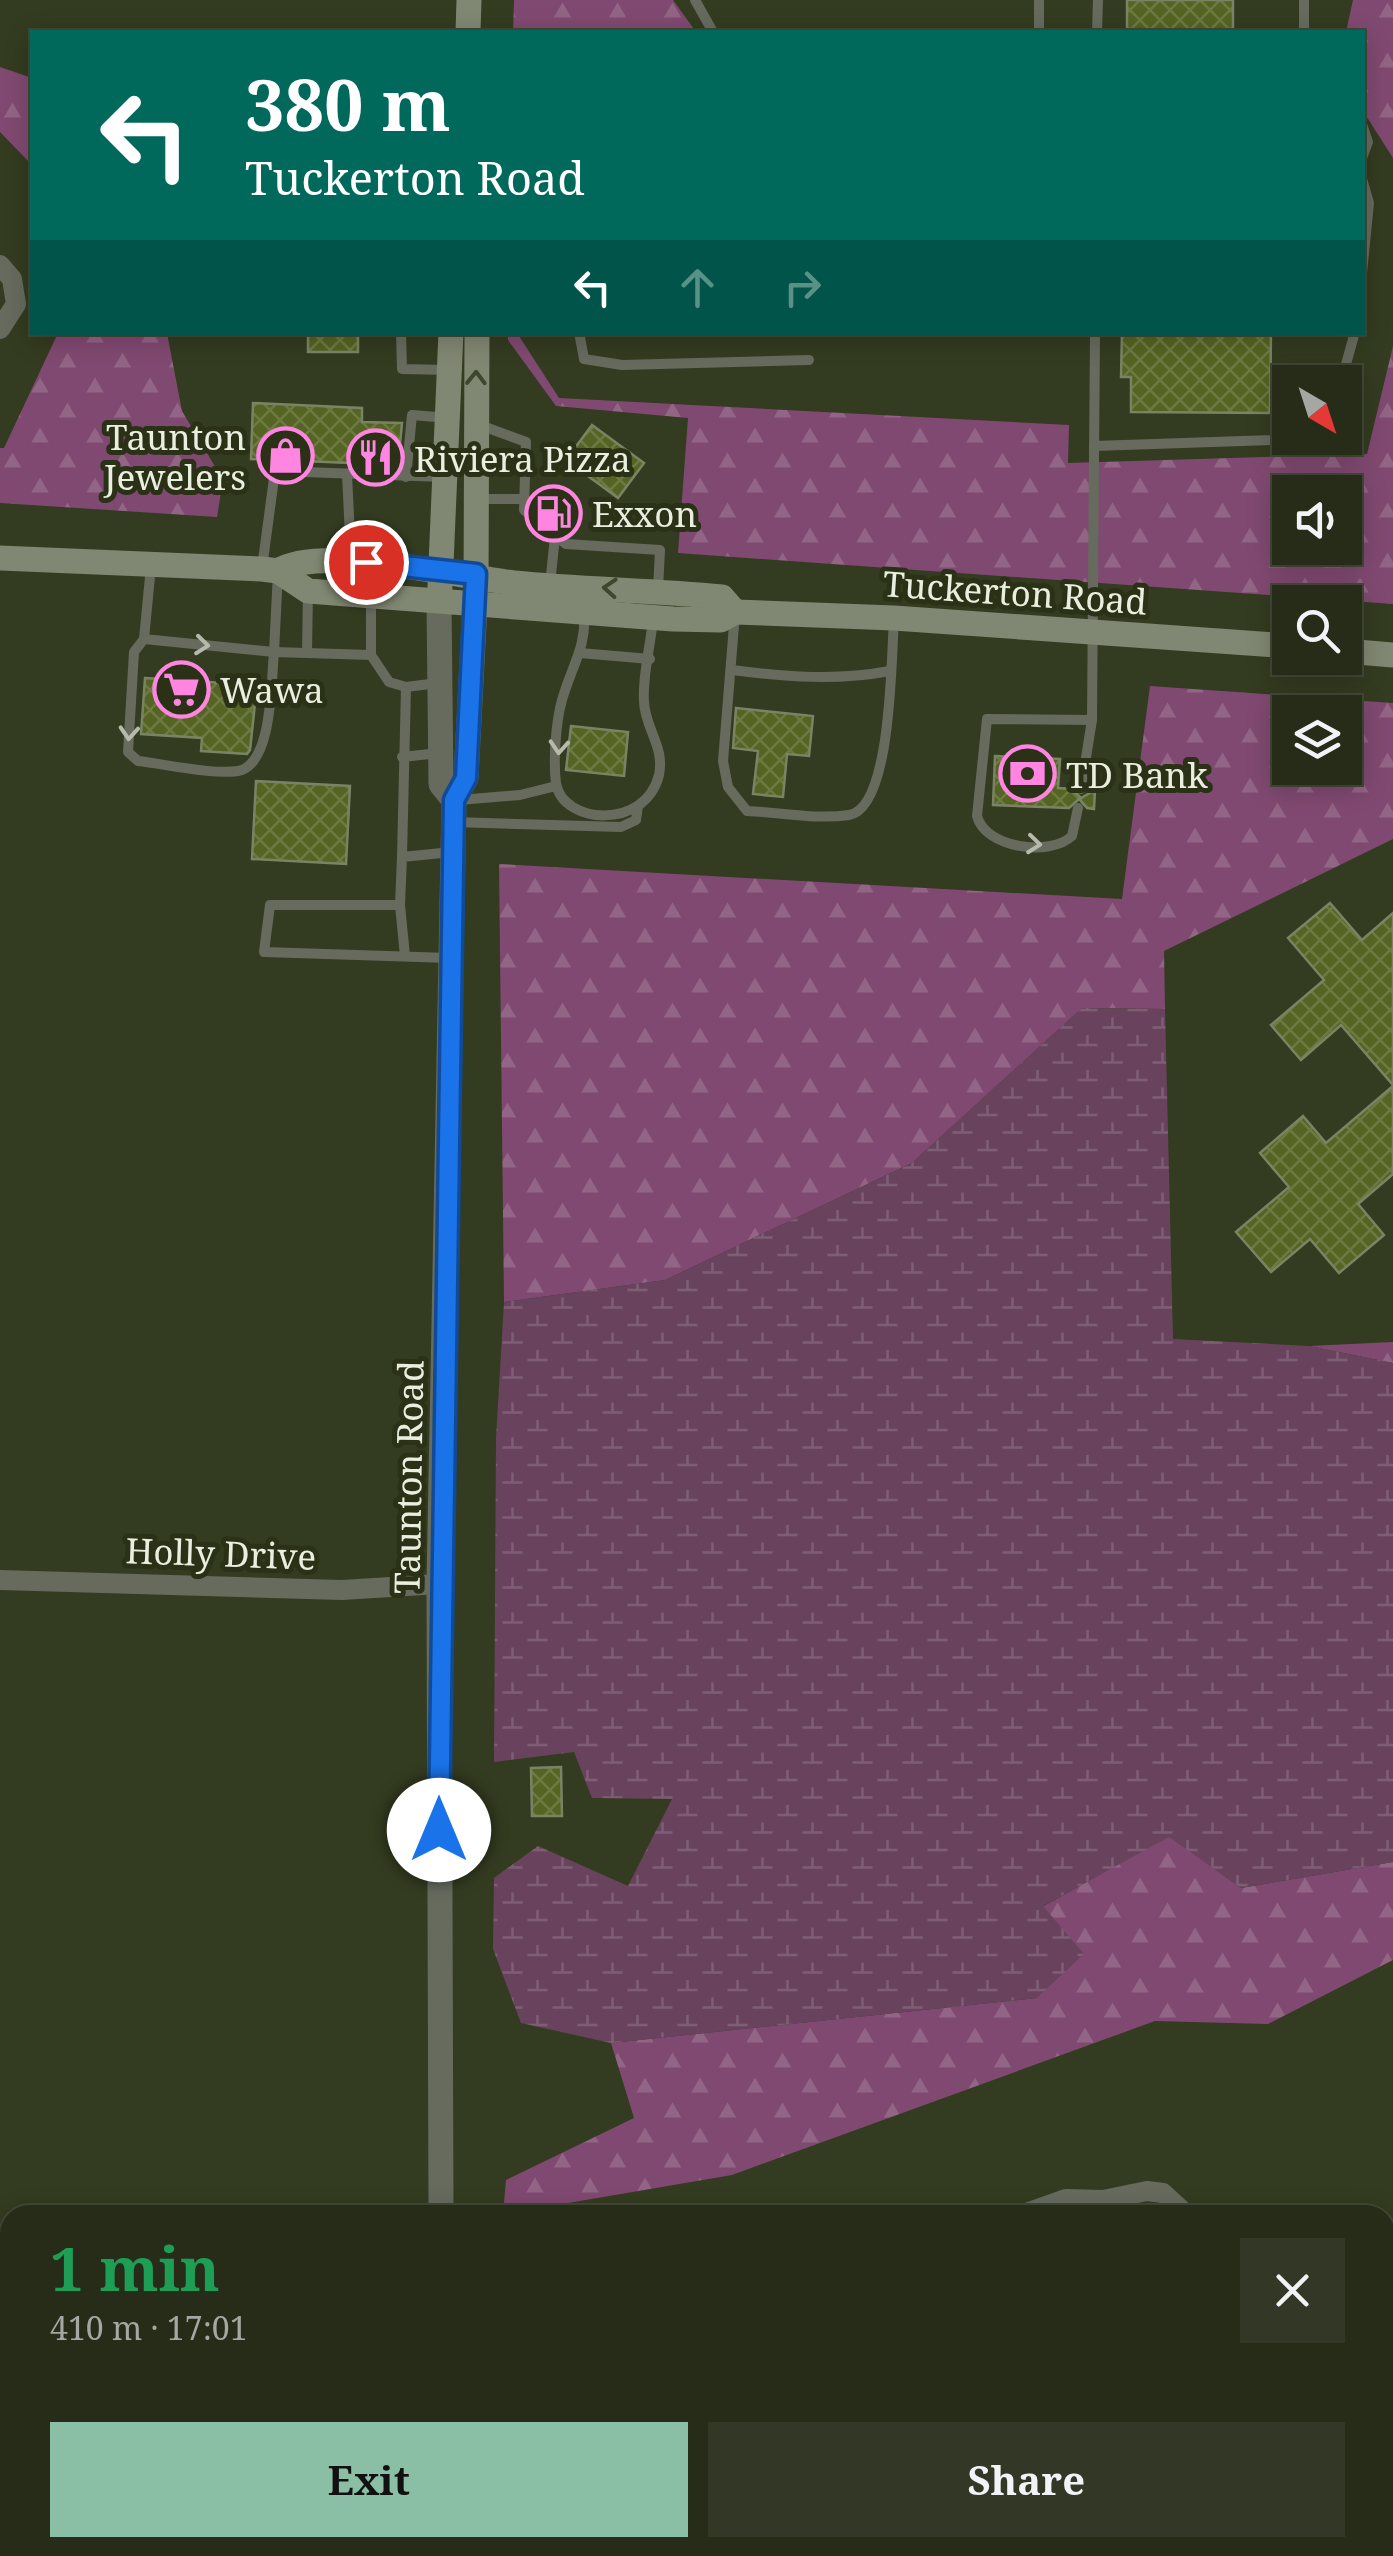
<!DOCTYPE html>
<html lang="en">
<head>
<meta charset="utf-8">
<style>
  :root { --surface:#262c18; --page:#323825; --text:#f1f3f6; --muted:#a4a7a2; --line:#424837; --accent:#8abfa5 }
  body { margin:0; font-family:"Noto Serif",serif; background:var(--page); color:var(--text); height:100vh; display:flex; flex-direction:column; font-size:38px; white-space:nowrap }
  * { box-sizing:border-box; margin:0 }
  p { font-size:32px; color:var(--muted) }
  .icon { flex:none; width:55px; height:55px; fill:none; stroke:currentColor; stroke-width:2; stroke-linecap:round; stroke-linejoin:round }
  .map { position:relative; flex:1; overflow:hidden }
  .details { position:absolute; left:0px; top:2205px; width:1395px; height:352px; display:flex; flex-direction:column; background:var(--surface); border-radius:30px 30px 0 0; box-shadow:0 5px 25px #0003,0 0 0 2px var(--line) }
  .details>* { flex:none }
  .banner { position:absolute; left:30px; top:30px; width:1335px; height:305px; border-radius:0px; box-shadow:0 5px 25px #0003,0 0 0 2px var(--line); background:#00695c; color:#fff; overflow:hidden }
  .needle { width:65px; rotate:141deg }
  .controls { position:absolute; left:1272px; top:365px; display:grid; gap:20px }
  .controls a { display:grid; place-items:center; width:90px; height:90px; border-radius:0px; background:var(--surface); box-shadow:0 5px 25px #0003,0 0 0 2px var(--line); font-size:50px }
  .pin { position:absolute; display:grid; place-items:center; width:85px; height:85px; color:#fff; margin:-42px; border:5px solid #fff; border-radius:50%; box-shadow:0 2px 10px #0007 }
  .me { position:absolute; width:110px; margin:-55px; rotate:0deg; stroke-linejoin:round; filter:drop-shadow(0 0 8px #0008) }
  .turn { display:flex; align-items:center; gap:35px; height:210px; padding:0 50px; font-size:45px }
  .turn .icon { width:130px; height:130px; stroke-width:2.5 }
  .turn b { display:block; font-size:70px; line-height:85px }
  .lanes { display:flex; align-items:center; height:95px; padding:0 50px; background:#0003; justify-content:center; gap:50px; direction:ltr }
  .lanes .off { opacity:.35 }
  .round { display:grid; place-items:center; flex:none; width:105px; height:105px; border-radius:0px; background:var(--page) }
  .head { display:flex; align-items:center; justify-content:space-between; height:170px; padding:0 50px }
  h1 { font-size:60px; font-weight:700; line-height:75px; color:#1e9e55 }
  .primary-button { display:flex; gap:20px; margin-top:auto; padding:20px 50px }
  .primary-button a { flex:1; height:115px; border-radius:0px; background:var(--accent); color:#111; font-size:40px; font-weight:700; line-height:115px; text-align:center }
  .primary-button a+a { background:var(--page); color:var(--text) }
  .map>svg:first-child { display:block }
  .forest { fill:url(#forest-firs); fill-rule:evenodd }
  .wetland { fill:url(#wetland-marsh) }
  .building { fill:url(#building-cross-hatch); stroke:#7a8465; stroke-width:2.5 }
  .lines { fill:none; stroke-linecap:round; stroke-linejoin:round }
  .service { stroke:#666b5e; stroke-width:10 }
  .minor { stroke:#666b5e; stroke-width:20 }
  .tertiary { stroke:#666b5e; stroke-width:25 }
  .secondary { stroke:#808772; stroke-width:25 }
  .oneway { stroke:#40462d }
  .oneway2 { stroke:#b5baab }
  .route-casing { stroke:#114b97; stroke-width:25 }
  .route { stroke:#1a73e8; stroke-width:18 }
  .labels { text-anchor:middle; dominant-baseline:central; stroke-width:10; stroke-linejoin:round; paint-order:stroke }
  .poi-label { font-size:35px; fill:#e9efde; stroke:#2a3116; text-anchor:start }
  .street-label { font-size:35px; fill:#e9efde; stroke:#2a3116 }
</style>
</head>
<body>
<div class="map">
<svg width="1393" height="2556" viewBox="0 0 1393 2556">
  <defs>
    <pattern id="forest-firs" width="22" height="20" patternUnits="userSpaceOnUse" patternTransform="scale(2.5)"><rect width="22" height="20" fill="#804971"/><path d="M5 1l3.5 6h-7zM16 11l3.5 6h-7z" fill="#926485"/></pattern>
    <pattern id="wetland-marsh" width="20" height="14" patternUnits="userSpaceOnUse" patternTransform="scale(2.5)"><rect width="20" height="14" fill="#69435e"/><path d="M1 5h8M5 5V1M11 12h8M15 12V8" fill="none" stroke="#7e5e75"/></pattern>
    <pattern id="building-cross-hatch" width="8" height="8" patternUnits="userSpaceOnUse" patternTransform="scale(2.5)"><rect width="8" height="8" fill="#546422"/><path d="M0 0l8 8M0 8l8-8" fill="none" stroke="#6d7a42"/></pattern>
  </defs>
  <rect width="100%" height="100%" fill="#333b20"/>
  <!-- forest -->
  <g class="forest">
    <polygon points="514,0 673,0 696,32 513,32"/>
    <polygon points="1353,0 1393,0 1393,158 1363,111 1362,32 1346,32"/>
    <polygon points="0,67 32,78 32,165 0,132"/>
    <polygon points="58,333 167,333 182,411 223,480 217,517 0,503 0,448 4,448"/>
    <path d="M 508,333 L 517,333 L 559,398 L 1069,425 L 1068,463 L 1367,454 L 1393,346 L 1393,604 L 678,553 L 688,418 L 556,406 L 508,340 ZM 1290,492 L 1345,492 L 1345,548 L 1290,548 Z"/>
    <path d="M 1150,686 L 1393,703 L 1393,839 L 1164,951 L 1165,1009 L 1082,1008 L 912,1163 L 665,1280 L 504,1302 L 499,864 L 1122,899 ZM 1290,712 L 1345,712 L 1345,768 L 1290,768 Z"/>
    <polygon points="1393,1342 1393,1363 1309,1346"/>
    <polygon points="1169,1836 1241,1888 1393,1862 1393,1960 1268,2024 1155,2021 732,2175 503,2214 506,2180 634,2118 611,2043 1037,1998 1042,1907"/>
    <polygon points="1069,2548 1224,2548 1209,2556 1049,2556"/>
  </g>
  <!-- wetland -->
  <g class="wetland">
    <polygon points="1082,1008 1165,1009 1173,1339 1309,1346 1393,1363 1393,1862 1241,1888 1169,1837 1043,1906 1084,1954 1037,1998 611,2043 521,2023 493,1949 494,1878 538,1846 628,1886 672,1799 592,1798 574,1752 494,1762 496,1438 504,1302 665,1280 912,1163"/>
    <polygon points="8,2337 10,2338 10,2472 0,2456 0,2350"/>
    <polygon points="57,2548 163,2548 165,2556 62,2556"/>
  </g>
  <!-- building -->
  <g class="building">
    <rect x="1127" y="0" width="106" height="32"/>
    <rect x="308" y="332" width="50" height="20"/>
    <polygon points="1122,332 1271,332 1270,413 1131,412 1131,377 1121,377"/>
    <polygon points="253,403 362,408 362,422 402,423 398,465 251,459"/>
    <polygon points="592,425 644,463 618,498 566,460"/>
    <polygon points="145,678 257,685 250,750 247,754 201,751 202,738 141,734"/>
    <polygon points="736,708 813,716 809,756 787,754 783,797 753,794 758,751 733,748"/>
    <polygon points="571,726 628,732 624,776 566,770"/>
    <polygon points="995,756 1060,759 1058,788 1072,789 1081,798 1095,790 1094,809 1087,808 1079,799 1069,808 993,805"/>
    <polygon points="256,781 350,786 346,864 252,859"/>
    <polygon points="1330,903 1362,940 1393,913 1393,1085 1341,1025 1301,1060 1271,1025 1324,980 1288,938"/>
    <polygon points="1393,1086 1393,1174 1358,1204 1384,1235 1339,1273 1310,1239 1271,1272 1236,1232 1289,1187 1260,1153 1303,1116 1326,1143"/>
    <polygon points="561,1767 562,1816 532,1816 531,1768"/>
  </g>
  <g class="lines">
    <!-- service -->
    <g class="service">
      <polyline points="695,0 713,32"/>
      <polyline points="1039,32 1039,0"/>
      <polyline points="1097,32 1098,0"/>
      <polyline points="1304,32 1304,0"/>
      <polyline points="1362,124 1368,142 1362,158"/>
      <polyline points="1362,179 1369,203 1362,273"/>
      <polyline points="401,332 402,369 450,370"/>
      <polyline points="579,332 584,359 622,365 809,360"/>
      <polyline points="1341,382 1355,332"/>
      <polyline points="477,424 526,442 524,510 566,544 660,550 658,590"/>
      <polyline points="1094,446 1274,440 1290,429"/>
      <polyline points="347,474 351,558"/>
      <polyline points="406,477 412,415 448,418"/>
      <polyline points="476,499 524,499"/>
      <polyline points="151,566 144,639 274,652 278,572"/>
      <polyline points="262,568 275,471 444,477"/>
      <polyline points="550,584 555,537"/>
      <polyline points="371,596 371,655 389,682 406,687 402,857"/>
      <path d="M 584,613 C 587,646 571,668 562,700 C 556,721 553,761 556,783 C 562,824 645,831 659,775 C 665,747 645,728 644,702 C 642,675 651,645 653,618"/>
      <path d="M 735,613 L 723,761 L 728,787 L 747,811 C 779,812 817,820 849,815 C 892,808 891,658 894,620"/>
      <path d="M 144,639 L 134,652 L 128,752 L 138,761 C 165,764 213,775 238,771 C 273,765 271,680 274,652 L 371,655"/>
      <polyline points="307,653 308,592"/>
      <polyline points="580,653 650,659"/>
      <path d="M 732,670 C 787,677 836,681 890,671"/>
      <polyline points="406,687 438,683"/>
      <polyline points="402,757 439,753"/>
      <polyline points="1081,789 1092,720"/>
      <polyline points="459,800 520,795 556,786"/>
      <path d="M 1078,808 L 1072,836 C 1050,857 985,848 977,816 L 987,719 L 1092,720 L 1095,332"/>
      <polyline points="453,822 621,827 636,820 638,806"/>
      <polyline points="400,905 405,956"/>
      <polyline points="449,958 264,952 270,905 400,905 402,857 452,852"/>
    </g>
    <!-- minor -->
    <g class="minor">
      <polyline points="0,265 12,279 16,304 0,329"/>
      <polyline points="0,1580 342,1590 439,1584"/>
      <polyline points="1021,2215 1066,2199 1103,2200 1147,2191 1163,2193 1187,2215"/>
      <polyline points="1385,2406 1393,2402"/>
      <polyline points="801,2548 801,2556"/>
      <polyline points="998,2556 1022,2548"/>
    </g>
    <!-- tertiary -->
    <g class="tertiary">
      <polyline points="439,603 441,784 454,800"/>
      <polyline points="441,2215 439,1584 454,800 466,778 475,605"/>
      <polyline points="440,2556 440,2548"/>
    </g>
    <!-- secondary -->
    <g class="secondary">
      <polyline points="468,32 469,0"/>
      <polyline points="0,558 262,569 278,571 308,591 673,619 721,620 735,612 894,618 1290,646"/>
      <path d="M 278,571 C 319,544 462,577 514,583 C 583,590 653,590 722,597 L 735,612"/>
      <polyline points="440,587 451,332"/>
      <polyline points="476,590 477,332"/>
      <polyline points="1345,651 1393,655"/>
    </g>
  </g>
  <!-- one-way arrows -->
  <defs><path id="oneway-chevron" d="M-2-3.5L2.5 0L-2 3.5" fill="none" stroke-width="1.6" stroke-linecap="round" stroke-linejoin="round" transform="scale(2.5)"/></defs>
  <g class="oneway">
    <use href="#oneway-chevron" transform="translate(476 378) rotate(-89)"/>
    <use href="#oneway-chevron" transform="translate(610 588) rotate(-176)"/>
  </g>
  <g class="oneway2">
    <use href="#oneway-chevron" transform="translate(202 645) rotate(6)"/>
    <use href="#oneway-chevron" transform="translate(129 733) rotate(94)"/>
    <use href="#oneway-chevron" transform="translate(559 747) rotate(94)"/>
    <use href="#oneway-chevron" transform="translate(1034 844) rotate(6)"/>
  </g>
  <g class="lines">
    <defs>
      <polyline id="route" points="366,562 476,574 466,778 454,800 439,1830"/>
    </defs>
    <!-- route casing -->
    <use href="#route" class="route-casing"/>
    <!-- route -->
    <use href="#route" class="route"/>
  </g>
  <!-- icons -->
  <defs>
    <symbol id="shop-ring" viewBox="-11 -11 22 22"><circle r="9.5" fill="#2a3116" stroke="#fe85e0" stroke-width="1.5"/><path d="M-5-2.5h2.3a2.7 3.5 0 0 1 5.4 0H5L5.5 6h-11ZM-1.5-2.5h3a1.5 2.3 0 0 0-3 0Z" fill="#fe85e0"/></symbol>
    <symbol id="restaurant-ring" viewBox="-11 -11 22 22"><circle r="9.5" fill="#2a3116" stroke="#fe85e0" stroke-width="1.5"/><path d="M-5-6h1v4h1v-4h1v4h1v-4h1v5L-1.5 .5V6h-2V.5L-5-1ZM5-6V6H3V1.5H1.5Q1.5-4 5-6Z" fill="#fe85e0"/></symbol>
    <symbol id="fuel-ring" viewBox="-11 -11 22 22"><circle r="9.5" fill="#2a3116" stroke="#fe85e0" stroke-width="1.5"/><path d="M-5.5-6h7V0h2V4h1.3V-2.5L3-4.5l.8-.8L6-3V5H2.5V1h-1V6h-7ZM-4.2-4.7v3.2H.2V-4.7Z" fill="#fe85e0"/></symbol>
    <symbol id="supermarket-ring" viewBox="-11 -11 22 22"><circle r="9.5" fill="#2a3116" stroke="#fe85e0" stroke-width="1.5"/><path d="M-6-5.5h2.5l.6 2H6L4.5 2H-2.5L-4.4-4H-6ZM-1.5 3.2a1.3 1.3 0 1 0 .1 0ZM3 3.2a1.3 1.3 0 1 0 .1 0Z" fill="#fe85e0"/></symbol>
    <symbol id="bank-ring" viewBox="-11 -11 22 22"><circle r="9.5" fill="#2a3116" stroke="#fe85e0" stroke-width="1.5"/><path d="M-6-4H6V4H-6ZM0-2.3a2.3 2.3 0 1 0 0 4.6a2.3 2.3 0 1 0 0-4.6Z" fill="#fe85e0"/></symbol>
  </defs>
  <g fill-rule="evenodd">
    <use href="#shop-ring" x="254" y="424" width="63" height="63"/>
    <use href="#restaurant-ring" x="344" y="426" width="63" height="63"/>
    <use href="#fuel-ring" x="522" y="482" width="63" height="63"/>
    <use href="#supermarket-ring" x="150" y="658" width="63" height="63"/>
    <use href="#bank-ring" x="996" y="742" width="63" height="63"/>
  </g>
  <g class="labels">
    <!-- poi labels -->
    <g class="poi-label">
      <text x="246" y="436" text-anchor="end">Taunton<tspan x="246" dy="40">Jewelers</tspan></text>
      <text x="414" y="458">Riviera Pizza</text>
      <text x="592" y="513">Exxon</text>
      <text x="220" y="689">Wawa</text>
      <text x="1066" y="774">TD Bank</text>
    </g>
    <!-- street labels -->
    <g class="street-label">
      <text transform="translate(1015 592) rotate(4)">Tuckerton Road</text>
      <text transform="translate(408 1477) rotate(-89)">Taunton Road</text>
      <text transform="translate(221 1553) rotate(2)">Holly Drive</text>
    </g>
  </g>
</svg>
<div class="controls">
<a><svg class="needle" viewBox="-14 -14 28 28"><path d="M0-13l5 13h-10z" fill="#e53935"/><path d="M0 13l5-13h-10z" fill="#a4a7a2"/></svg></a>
<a><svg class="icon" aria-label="sound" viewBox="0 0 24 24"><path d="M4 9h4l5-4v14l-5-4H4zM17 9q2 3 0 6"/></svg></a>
<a><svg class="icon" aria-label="search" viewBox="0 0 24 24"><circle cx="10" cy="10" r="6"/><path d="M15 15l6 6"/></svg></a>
<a><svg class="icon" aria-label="layers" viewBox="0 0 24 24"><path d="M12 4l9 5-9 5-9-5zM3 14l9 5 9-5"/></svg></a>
</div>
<div class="pin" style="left:366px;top:562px;background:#d93025"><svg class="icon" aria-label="arrive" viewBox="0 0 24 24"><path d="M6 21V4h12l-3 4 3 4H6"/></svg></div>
<svg class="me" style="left:439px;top:1830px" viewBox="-20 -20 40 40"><circle r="19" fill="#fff"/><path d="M0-13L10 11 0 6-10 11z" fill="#1a73e8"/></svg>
<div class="banner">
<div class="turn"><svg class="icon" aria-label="left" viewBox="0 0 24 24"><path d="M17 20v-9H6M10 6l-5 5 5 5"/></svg><div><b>380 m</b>Tuckerton Road</div></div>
<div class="lanes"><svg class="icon" aria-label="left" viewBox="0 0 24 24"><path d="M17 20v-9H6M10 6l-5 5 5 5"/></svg><svg class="icon off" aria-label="ahead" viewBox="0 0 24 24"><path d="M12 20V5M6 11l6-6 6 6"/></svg><svg class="icon off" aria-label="right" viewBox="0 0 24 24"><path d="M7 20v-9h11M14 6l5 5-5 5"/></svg></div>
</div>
<section class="details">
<div class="head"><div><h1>1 min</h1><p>410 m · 17:01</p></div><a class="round"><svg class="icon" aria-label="close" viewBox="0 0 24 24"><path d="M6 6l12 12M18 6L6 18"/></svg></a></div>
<div class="primary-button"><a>Exit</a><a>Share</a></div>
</section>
</div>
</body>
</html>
